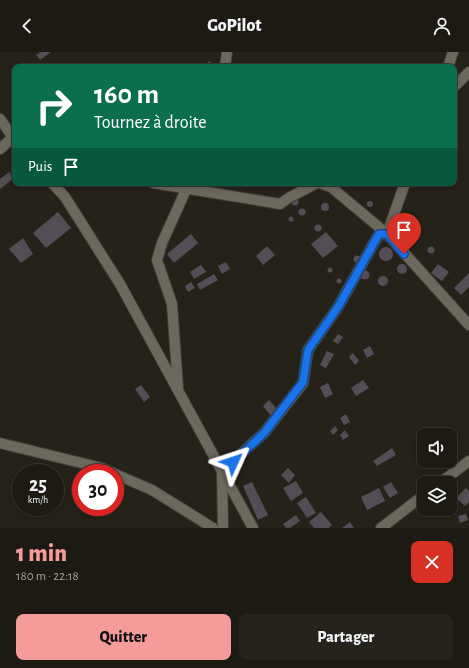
<!DOCTYPE html>
<html lang="fr">
<head>
<meta charset="utf-8">
<style>
  :root { --surface:#1c1a13; --page:#25231c; --text:#f1f3f6; --muted:#a0a1a0; --line:#3a3833; --accent:#f59b9a }
  body { margin:0; font-family:"Alegreya Sans",sans-serif; background:var(--page); color:var(--text); height:100vh; display:flex; flex-direction:column; font-size:15px; white-space:nowrap }
  * { box-sizing:border-box; margin:0 }
  p { font-size:13px; color:var(--muted) }
  .icon { flex:none; width:22px; height:22px; fill:none; stroke:currentColor; stroke-width:2; stroke-linecap:round; stroke-linejoin:round }
  .map { position:relative; height:476px; overflow:hidden }
  .side { display:flex; flex-direction:column; background:var(--surface); flex:1 }
  .side>* { flex:none }
  .banner { position:absolute; left:12px; top:12px; width:445px; height:122px; border-radius:8px; box-shadow:0 2px 6px #0003,0 0 0 1px var(--line); background:#0b6e4f; color:#fff; overflow:hidden }
  .buttons { position:absolute; left:417px; top:376px; display:grid; gap:8px }
  .buttons a { display:grid; place-items:center; width:40px; height:40px; border-radius:8px; background:var(--surface); box-shadow:0 2px 6px #0003,0 0 0 1px var(--line); font-size:20px }
  .speed { position:absolute; left:12px; top:412px; display:flex; gap:8px; font-size:20px; font-weight:700; text-align:center }
  .speed>* { display:grid; place-content:center; width:52px; height:52px; border-radius:50%; background:var(--surface); box-shadow:0 2px 6px #0003,0 0 0 1px var(--line); line-height:1 }
  .speed small { font-size:10px; font-weight:400 }
  .speed .limit { border:6px solid #d22; background:#fff; color:#111 }
  .pin { position:absolute; display:grid; place-items:center; width:34px; height:34px; color:#fff; margin:-41px -17px; border-radius:50% 50% 50% 0; rotate:-45deg; box-shadow:0 0 4px #0007 }
  .pin .icon { rotate:45deg }
  .me { position:absolute; width:44px; margin:-22px; rotate:48deg; stroke-linejoin:round; filter:drop-shadow(0 0 3px #0008) }
  .turn { display:flex; align-items:center; gap:14px; height:84px; padding:0 16px; font-size:18px }
  .turn .icon { width:52px; height:52px; stroke-width:2.5 }
  .turn b { display:block; font-size:28px; line-height:34px }
  .then { display:flex; align-items:center; height:38px; padding:0 16px; background:#0003; gap:8px; font-size:15px }
  .round { display:grid; place-items:center; flex:none; width:42px; height:42px; border-radius:8px; background:var(--page) }
  .head { display:flex; align-items:center; justify-content:space-between; height:68px; padding:0 16px }
  h1 { font-size:24px; font-weight:800; line-height:30px; color:var(--accent) }
  .primary-button { display:flex; gap:8px; margin-top:auto; padding:8px 16px }
  .primary-button a { flex:1; height:46px; border-radius:8px; background:var(--accent); color:#111; font-size:16px; font-weight:800; line-height:46px; text-align:center }
  .primary-button a+a { background:var(--page); color:var(--text) }
  header { display:flex; justify-content:space-between; align-items:center; height:52px; padding:0 16px; background:var(--surface); font-size:18px; font-weight:800 }
  .map>svg:first-child { display:block }
  .building { fill:#554d56 }
  .lines { fill:none; stroke-linecap:round; stroke-linejoin:round }
  .street-casing { stroke:#413f38; stroke-width:12 }
  .secondary-casing { stroke:#413f38; stroke-width:12 }
  .street { stroke:#6b685d; stroke-width:10 }
  .secondary { stroke:#6b685d; stroke-width:10 }
  .route-casing { stroke:#114b97; stroke-width:10 }
  .route { stroke:#1a73e8; stroke-width:7 }
</style>
</head>
<body>
<header><svg class="icon" aria-label="back" viewBox="0 0 24 24"><path d="M15 5l-7 7 7 7"/></svg>GoPilot<svg class="icon" aria-label="person" viewBox="0 0 24 24"><circle cx="12" cy="8" r="4"/><path d="M4 21q1-7 8-7t8 7"/></svg></header>
<div class="map">
<svg width="469" height="476" viewBox="0 0 469 476">
  <rect width="100%" height="100%" fill="#252219"/>
  <!-- building -->
  <g class="building">
    <polygon points="41,0 51,0 40,8 36,3"/>
    <polygon points="210,9 214,15 201,15"/>
    <polygon points="9,120 14,126 0,137 0,127"/>
    <circle cx="295" cy="150" r="3.5"/>
    <circle cx="370" cy="152" r="3"/>
    <circle cx="325" cy="155" r="4"/>
    <circle cx="302" cy="160" r="3.5"/>
    <polygon points="58,160 71,176 46,196 33,181"/>
    <circle cx="291" cy="167" r="2.5"/>
    <circle cx="318" cy="176" r="3.5"/>
    <polygon points="326,180 338,194 323,206 311,192"/>
    <polygon points="191,182 198,191 174,211 167,202"/>
    <polygon points="23,186 33,202 21,211 9,197"/>
    <polygon points="267,194 275,203 263,213 256,204"/>
    <circle cx="431" cy="198" r="3.5"/>
    <circle cx="386" cy="202" r="7"/>
    <circle cx="357" cy="207" r="3.5"/>
    <polygon points="226,210 230,217 222,222 218,214"/>
    <polygon points="438,212 449,220 442,229 431,221"/>
    <circle cx="402" cy="217" r="5"/>
    <polygon points="201,213 206,220 194,227 190,220"/>
    <circle cx="330" cy="218" r="2.5"/>
    <circle cx="365" cy="223" r="4.5"/>
    <polygon points="469,221 469,235 461,243 454,236"/>
    <polygon points="214,222 218,228 200,238 197,232"/>
    <circle cx="383" cy="229" r="5"/>
    <circle cx="339" cy="229" r="2.5"/>
    <polygon points="191,230 195,236 188,240 185,234"/>
    <polygon points="338,282 343,285 338,292 333,289"/>
    <polygon points="370,294 374,302 367,306 363,298"/>
    <polygon points="327,299 334,302 326,316 320,313"/>
    <polygon points="353,301 359,309 355,313 349,305"/>
    <polygon points="363,328 369,336 356,344 351,336"/>
    <polygon points="328,331 333,342 325,346 320,335"/>
    <polygon points="141,333 150,345 144,350 135,337"/>
    <polygon points="269,348 278,358 271,364 263,354"/>
    <polygon points="346,362 350,370 344,373 340,366"/>
    <polygon points="335,374 338,378 333,383 330,379"/>
    <polygon points="345,378 349,384 343,388 340,383"/>
    <polygon points="392,396 396,403 377,414 373,409"/>
    <polygon points="288,416 295,423 289,431 281,423"/>
    <polygon points="296,429 303,441 291,449 283,436"/>
    <polygon points="252,430 268,463 258,468 243,434"/>
    <polygon points="391,430 398,441 390,446 383,435"/>
    <polygon points="379,436 385,449 367,458 361,445"/>
    <polygon points="466,436 469,439 469,450 465,454 456,446"/>
    <polygon points="306,445 316,461 307,466 297,451"/>
    <polygon points="321,460 332,473 329,476 314,476 309,470"/>
    <polygon points="466,462 468,468 460,471 458,464"/>
    <polygon points="296,463 300,469 290,476 286,476 283,472"/>
    <polygon points="350,470 354,476 342,476"/>
  </g>
  <g class="lines">
    <defs>
      <g id="street">
        <polyline points="225,15 227,0"/>
        <polyline points="448,15 453,0"/>
        <polyline points="454,35 469,20"/>
        <polyline points="0,67 15,88"/>
        <polyline points="0,97 13,85 15,87"/>
        <polyline points="52,131 65,145 120,232 253,476"/>
        <polyline points="153,131 280,152 290,145 317,131"/>
        <polyline points="319,131 331,135 387,182 469,273"/>
        <polyline points="178,336 172,252 157,208 162,191 189,131"/>
        <polyline points="0,391 102,416 113,421"/>
        <polyline points="115,422 152,438 213,476"/>
        <polyline points="223,476 222,419 264,381 303,331 308,298 338,255 379,182 387,182 405,131"/>
      </g>
      <g id="secondary">
        <polyline points="440,431 469,409"/>
        <polyline points="381,476 424,443"/>
      </g>
    </defs>
    <!-- street casing -->
    <use href="#street" class="street-casing"/>
    <!-- secondary casing -->
    <use href="#secondary" class="secondary-casing"/>
    <!-- street -->
    <use href="#street" class="street"/>
    <!-- secondary -->
    <use href="#secondary" class="secondary"/>
  </g>
  <g class="lines">
    <defs>
      <polyline id="route" points="233,410 264,381 303,330 308,298 338,255 379,182 387,182 404,202"/>
    </defs>
    <!-- route casing -->
    <use href="#route" class="route-casing"/>
    <!-- route -->
    <use href="#route" class="route"/>
  </g>
</svg>
<div class="buttons">
<a><svg class="icon" aria-label="sound" viewBox="0 0 24 24"><path d="M4 9h4l5-4v14l-5-4H4zM17 9q2 3 0 6"/></svg></a>
<a><svg class="icon" aria-label="layers" viewBox="0 0 24 24"><path d="M12 4l9 5-9 5-9-5zM3 14l9 5 9-5"/></svg></a>
</div>
<div class="speed"><div>25<small>km/h</small></div><div class="limit">30</div></div>
<div class="pin" style="left:404px;top:202px;background:#d93025"><svg class="icon" aria-label="arrive" viewBox="0 0 24 24"><path d="M6 21V4h12l-3 4 3 4H6"/></svg></div>
<svg class="me" style="left:233px;top:410px" viewBox="-20 -20 40 40"><path d="M0-17L14 15 0 8-14 15z" fill="#1a73e8" stroke="#fff" stroke-width="4"/></svg>
<div class="banner">
<div class="turn"><svg class="icon" aria-label="right" viewBox="0 0 24 24"><path d="M7 20v-9h11M14 6l5 5-5 5"/></svg><div><b>160 m</b>Tournez à droite</div></div>
<div class="then">Puis<svg class="icon" aria-label="arrive" viewBox="0 0 24 24"><path d="M6 21V4h12l-3 4 3 4H6"/></svg></div>
</div>
</div>
<section class="side">
<div class="head"><div><h1>1 min</h1><p>180 m · 22:18</p></div><a class="round" style="background:#d93025;color:#fff"><svg class="icon" aria-label="close" viewBox="0 0 24 24"><path d="M6 6l12 12M18 6L6 18"/></svg></a></div>
<div class="primary-button"><a>Quitter</a><a>Partager</a></div>
</section>
</body>
</html>
